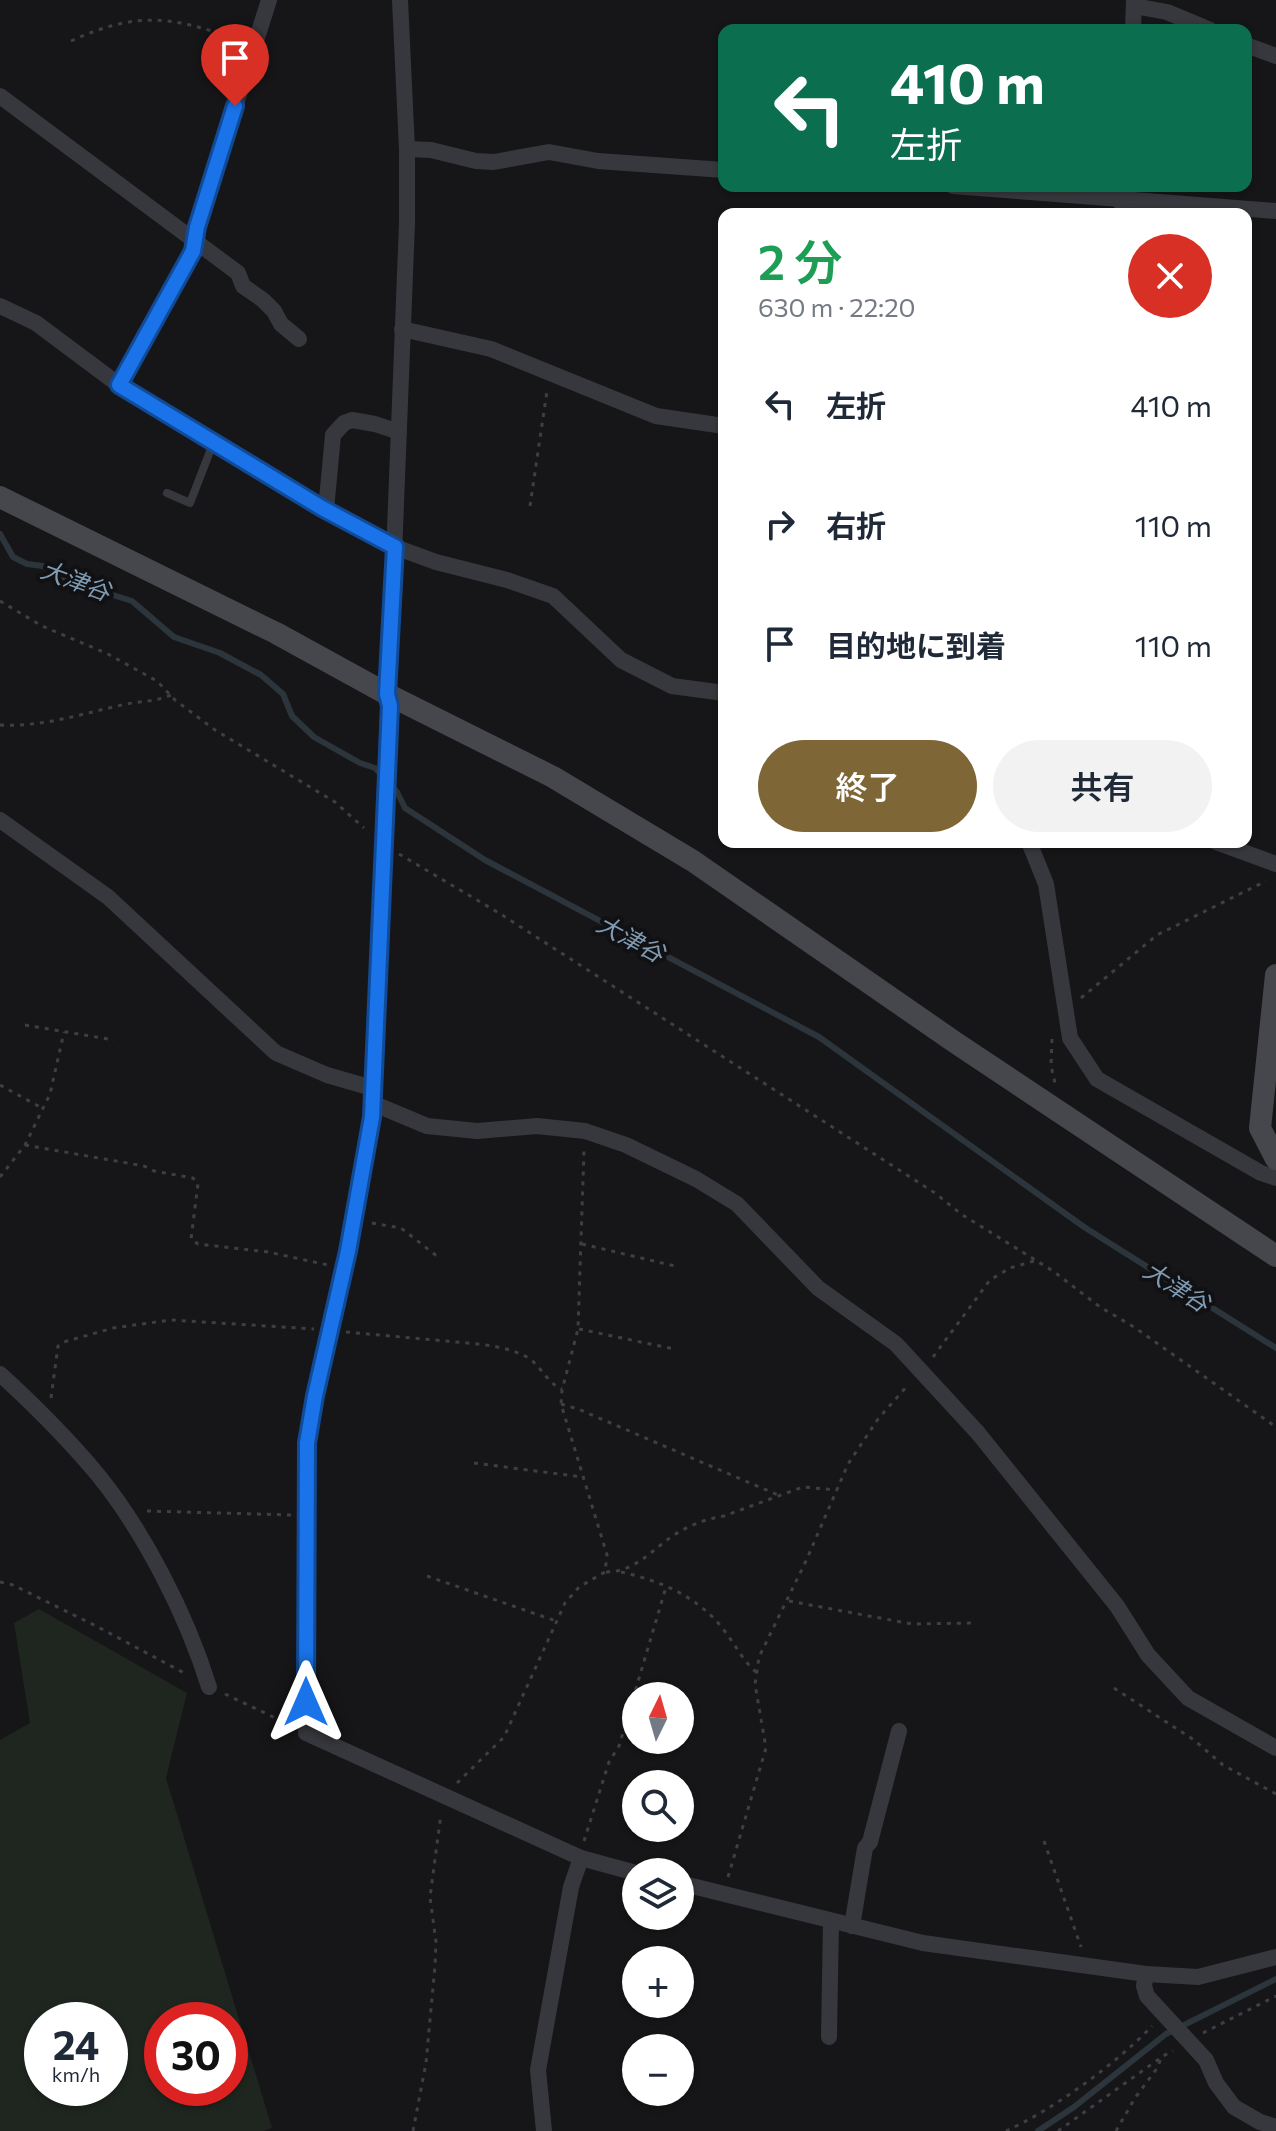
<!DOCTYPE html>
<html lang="ja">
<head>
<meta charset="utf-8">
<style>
  :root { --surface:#fff; --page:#f2f2f3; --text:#1f2937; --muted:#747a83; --accent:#7e6636 }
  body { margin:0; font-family:Commissioner,"Noto Sans JP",sans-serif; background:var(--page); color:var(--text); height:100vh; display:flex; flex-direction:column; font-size:30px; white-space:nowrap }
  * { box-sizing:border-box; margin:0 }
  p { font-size:26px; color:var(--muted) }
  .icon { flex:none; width:44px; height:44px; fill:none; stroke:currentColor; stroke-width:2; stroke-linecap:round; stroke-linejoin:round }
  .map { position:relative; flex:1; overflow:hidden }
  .details { position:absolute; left:718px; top:208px; width:534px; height:640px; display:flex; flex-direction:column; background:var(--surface); border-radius:16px; box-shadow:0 2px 6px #0004 }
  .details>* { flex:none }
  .hud { position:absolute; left:718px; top:24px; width:534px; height:168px; border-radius:16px; box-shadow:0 2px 6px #0004; background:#0b6e4f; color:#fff; overflow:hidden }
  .needle { width:52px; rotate:5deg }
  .buttons { position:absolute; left:622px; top:1682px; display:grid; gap:16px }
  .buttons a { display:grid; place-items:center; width:72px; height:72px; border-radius:50%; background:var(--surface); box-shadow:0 2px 6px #0004; font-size:40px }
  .speed { position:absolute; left:24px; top:2002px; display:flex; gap:16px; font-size:40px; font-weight:700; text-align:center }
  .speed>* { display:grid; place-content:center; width:104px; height:104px; border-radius:50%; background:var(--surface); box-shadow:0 2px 6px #0004; line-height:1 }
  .speed small { font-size:20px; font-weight:400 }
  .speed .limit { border:12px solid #d22; background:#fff; color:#111 }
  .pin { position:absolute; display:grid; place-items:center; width:68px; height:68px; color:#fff; margin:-82px -34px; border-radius:50% 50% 50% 0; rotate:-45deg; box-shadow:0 0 8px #0007 }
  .pin .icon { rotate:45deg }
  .me { position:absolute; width:88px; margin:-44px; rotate:0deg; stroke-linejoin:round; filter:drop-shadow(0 0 6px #0008) }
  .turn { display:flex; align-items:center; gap:28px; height:168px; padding:0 40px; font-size:36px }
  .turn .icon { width:104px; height:104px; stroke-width:2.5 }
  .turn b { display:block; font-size:56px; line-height:68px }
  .round { display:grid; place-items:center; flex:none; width:84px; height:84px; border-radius:42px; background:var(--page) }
  .overview { display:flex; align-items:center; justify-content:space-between; height:136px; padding:0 40px }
  h1 { font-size:48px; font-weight:600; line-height:60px; color:#1e9e55 }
  .action { display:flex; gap:16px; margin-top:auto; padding:16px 40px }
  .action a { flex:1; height:92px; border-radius:48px; background:var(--accent); color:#fff; font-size:32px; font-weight:600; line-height:92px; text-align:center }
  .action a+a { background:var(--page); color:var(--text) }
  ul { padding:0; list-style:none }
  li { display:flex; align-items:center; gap:24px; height:120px; padding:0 40px }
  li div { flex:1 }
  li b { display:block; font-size:30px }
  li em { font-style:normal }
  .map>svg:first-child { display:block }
  .green { fill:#1e261f; fill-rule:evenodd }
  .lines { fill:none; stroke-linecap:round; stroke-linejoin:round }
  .stream { stroke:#2c353c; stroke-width:6 }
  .path { stroke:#3d3f44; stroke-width:3; stroke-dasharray:4 6; stroke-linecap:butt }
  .lane { stroke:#37383d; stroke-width:8 }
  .street { stroke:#37383d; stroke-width:16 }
  .secondary { stroke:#45474d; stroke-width:22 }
  .route-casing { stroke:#114b97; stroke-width:20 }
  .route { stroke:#1a73e8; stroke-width:14 }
  .labels { text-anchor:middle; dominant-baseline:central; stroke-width:8; stroke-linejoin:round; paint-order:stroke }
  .water-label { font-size:24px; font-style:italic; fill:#7f9bb3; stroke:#111113 }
</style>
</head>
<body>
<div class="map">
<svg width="1276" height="2131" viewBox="0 0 1276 2131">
  <rect width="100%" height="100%" fill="#161618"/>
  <!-- green -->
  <path class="green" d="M 39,1609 L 187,1693 L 166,1778 L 272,2128 L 264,2131 L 0,2131 L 0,1740 L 30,1723 L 14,1623 ZM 42,2020 L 110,2020 L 110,2088 L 42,2088 ZM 230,2020 L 230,2088 L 162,2088 L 162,2020 Z"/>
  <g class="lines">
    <!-- stream -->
    <g class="stream">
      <polyline points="0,534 13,557 27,564 43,566 72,582 132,601 174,637 220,653 261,675 283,694 292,716 314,737 360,763 375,768 397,792 405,808 485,860 819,1037 1084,1227 1276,1348"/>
      <polyline points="1038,2131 1074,2107 1166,2034 1276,1979"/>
    </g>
    <!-- path -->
    <g class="path">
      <path d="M 71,41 C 139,10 172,17 240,40"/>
      <polyline points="530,506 547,391"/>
      <polyline points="0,601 42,626 106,653 157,681 175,700 215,730 335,802 364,828"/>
      <path d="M 0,725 C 43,727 81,714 122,705 C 139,701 155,702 171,695"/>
      <polyline points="399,854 499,913 935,1193 961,1214 1053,1271 1100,1307 1134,1327 1276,1427"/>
      <polyline points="1081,998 1157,935 1266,881"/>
      <polyline points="25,1025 114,1040"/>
      <polyline points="1052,1039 1051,1066 1055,1083"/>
      <polyline points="0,1085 42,1108"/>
      <polyline points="25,1145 144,1166 154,1171 193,1178 198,1184 191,1239 198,1244 268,1252 328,1265"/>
      <polyline points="0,1177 25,1145 50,1094 64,1032"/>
      <polyline points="372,1223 401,1228 438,1257"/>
      <polyline points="582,1244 675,1266"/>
      <polyline points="579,1329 674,1349"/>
      <path d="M 346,1332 C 379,1335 412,1338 446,1341 C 472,1344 501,1344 525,1356 C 541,1364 546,1383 562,1389"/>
      <polyline points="933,1357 990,1280 1010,1268 1034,1261"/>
      <polyline points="51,1398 58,1346 64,1342 113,1328 171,1320 314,1329"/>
      <polyline points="561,1404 578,1409 778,1495"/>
      <polyline points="474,1463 582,1477"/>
      <polyline points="147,1511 291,1515"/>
      <path d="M 606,1572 C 634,1572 650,1552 671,1537 C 687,1526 705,1519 724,1516 L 803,1487 L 837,1490"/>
      <path d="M 621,1572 C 662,1581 701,1598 726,1633 C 736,1646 744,1662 756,1672"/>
      <polyline points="427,1576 556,1621"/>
      <polyline points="0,1582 13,1585 98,1627 186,1674"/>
      <polyline points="789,1601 912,1624 971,1623"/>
      <polyline points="1114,1688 1194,1740 1223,1765 1276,1794"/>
      <polyline points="225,1694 290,1725"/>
      <polyline points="457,1783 504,1737 565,1603 579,1587 605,1572 607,1555 561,1404 562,1390 578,1329 584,1150"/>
      <polyline points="584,1841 609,1762 619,1746 666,1587"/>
      <polyline points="1044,1841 1081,1947"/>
      <polyline points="728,1877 766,1748 755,1684 759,1657 806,1561 848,1464 878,1419 909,1384"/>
      <polyline points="1203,2033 1276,1996"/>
      <polyline points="413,2131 426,2063 435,1966 436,1942 430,1897 441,1814"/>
      <path d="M 1006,2131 C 1054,2109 1116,2064 1152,2026"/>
      <polyline points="1058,2131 1159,2059"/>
      <polyline points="1116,2131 1135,2098 1158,2067 1161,2057 1173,2051"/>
    </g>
    <!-- lane -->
    <polyline class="lane" points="167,493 190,503 214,441"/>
    <!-- street -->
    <g class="street">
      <polyline points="400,0 407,149 407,223 372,1117 348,1251 315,1396 307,1443 306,1733 581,1858 636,1873"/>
      <polyline points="1134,6 1167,12 1210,30"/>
      <polyline points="1133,30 1134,0"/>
      <polyline points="1246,45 1276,56"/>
      <polyline points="0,96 238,273 243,286 263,300 274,311 281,324 299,339"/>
      <polyline points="407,149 431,150 476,161 494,162 549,152 598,161 724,170"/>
      <polyline points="953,186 1276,211"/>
      <polyline points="1122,214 1123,186"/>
      <polyline points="0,306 36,323 119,385 326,510 395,547 436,562 507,580 553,596 621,660 672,686 724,693"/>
      <polyline points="402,329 491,349 656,416 724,426"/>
      <polyline points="119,385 193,251 197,227 269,0"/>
      <polyline points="326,510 333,435 344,423 352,420 375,424 399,432"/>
      <polyline points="0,820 108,897 276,1053 327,1075 372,1088"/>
      <polyline points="1029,842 1046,884 1070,1038 1097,1079 1261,1173 1276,1178"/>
      <polyline points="1216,842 1276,864"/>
      <polyline points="372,1103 427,1126 477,1131 537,1126 585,1131 626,1145 696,1179 737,1204 818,1288 896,1344 978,1433 1117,1606 1148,1655 1188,1698 1276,1748"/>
      <path d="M 0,1374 C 35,1406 68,1439 98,1475 C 145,1533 187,1616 209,1687"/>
      <polyline points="680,1883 923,1943 1146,1974 1198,1977 1276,1957"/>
      <polyline points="852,1926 865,1848 870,1842 899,1731"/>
      <polyline points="1146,1974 1144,1986 1147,1996 1206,2060 1216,2083 1234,2107 1260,2122 1276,2127"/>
      <polyline points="829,2037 831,1921"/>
      <polyline points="544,2131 538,2070 571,1887 581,1858"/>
    </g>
    <!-- secondary -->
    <g class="secondary">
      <polyline points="0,497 276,633 387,694 553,777 693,861 956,1043 1276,1256"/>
      <polyline points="1276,975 1260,1128 1276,1159"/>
    </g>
  </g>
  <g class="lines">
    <defs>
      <polyline id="route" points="235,106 197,227 193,251 119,385 322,508 395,547 387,694 390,706 372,1117 348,1251 315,1396 307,1443 306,1702"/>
    </defs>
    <!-- route casing -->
    <use href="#route" class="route-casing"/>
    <!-- route -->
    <use href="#route" class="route"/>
  </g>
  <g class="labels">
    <!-- water labels -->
    <g class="water-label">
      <text transform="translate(76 580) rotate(20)">大津谷</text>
      <text transform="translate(631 938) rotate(28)">大津谷</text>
      <text transform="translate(1177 1286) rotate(32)">大津谷</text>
    </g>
  </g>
</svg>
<div class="buttons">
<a><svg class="needle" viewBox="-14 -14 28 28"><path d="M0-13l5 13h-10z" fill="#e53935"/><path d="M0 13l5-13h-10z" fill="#747a83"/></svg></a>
<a><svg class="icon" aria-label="search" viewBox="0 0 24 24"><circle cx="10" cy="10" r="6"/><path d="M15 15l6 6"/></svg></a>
<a><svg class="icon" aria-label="layers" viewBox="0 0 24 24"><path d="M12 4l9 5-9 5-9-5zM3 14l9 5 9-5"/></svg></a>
<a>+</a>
<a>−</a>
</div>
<div class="speed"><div>24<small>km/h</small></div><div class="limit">30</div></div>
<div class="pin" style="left:235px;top:106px;background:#d93025"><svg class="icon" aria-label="arrive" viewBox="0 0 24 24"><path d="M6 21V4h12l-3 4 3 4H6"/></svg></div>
<svg class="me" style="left:306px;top:1702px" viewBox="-20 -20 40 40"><path d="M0-17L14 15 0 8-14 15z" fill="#1a73e8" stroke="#fff" stroke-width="4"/></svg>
<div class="hud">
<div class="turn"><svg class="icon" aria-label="left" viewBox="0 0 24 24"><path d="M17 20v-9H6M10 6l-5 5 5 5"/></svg><div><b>410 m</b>左折</div></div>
</div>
<section class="details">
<div class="overview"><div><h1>2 分</h1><p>630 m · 22:20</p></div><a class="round" style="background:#d93025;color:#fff"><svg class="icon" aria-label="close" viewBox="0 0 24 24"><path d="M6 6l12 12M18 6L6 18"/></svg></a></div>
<ul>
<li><svg class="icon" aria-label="left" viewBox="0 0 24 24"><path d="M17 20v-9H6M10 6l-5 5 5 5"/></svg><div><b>左折</b></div><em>410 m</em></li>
<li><svg class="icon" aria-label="right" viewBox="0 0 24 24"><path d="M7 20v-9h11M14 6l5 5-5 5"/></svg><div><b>右折</b></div><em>110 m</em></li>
<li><svg class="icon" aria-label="arrive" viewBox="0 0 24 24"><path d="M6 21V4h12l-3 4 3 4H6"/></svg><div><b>目的地に到着</b></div><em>110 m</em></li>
</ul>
<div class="action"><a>終了</a><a>共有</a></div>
</section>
</div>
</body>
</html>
